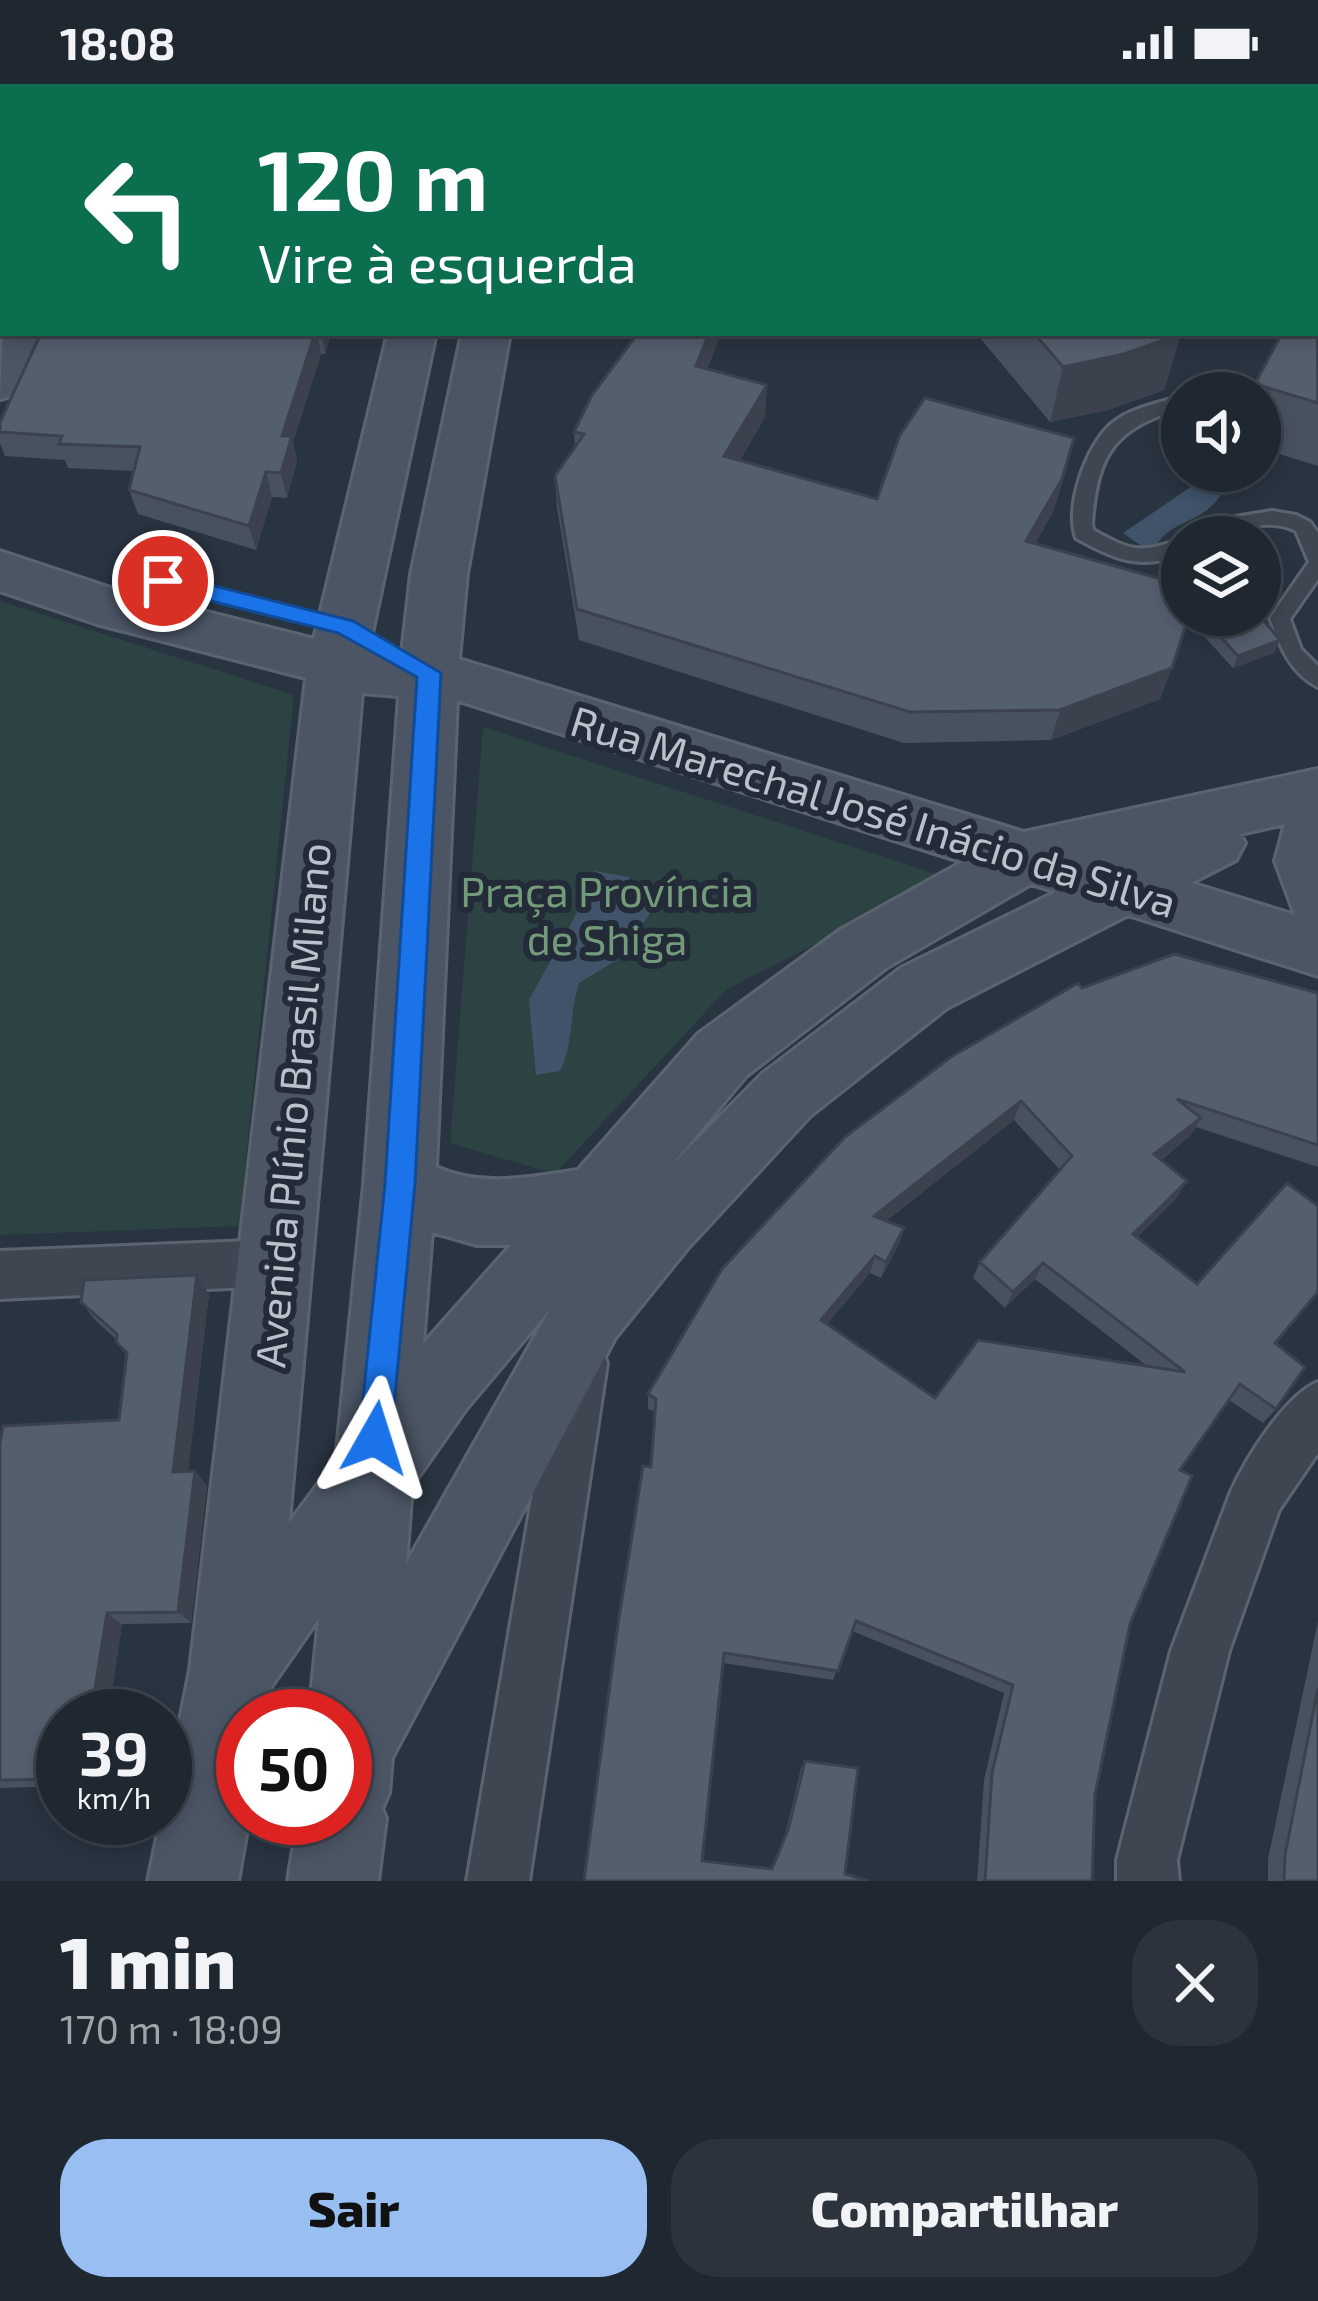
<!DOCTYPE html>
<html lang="pt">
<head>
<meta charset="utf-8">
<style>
  :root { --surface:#1f2731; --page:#2c333d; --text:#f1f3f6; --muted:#a1a5ab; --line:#3c444d; --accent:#98bef2 }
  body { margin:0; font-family:"Exo 2",sans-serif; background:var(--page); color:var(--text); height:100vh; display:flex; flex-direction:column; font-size:45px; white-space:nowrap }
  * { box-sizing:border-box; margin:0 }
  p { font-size:39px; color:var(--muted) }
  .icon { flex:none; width:66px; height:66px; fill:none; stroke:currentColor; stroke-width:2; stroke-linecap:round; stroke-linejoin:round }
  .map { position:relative; height:1797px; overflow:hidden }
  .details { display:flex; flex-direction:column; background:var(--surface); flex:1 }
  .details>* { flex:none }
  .guide { position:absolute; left:0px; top:0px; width:1320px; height:252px; box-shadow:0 6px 18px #0003,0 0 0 3px var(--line); background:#0b6e4f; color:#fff; overflow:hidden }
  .buttons { position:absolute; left:1161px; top:288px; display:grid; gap:24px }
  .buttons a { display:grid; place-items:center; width:120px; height:120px; border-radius:50%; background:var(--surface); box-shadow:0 6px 18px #0003,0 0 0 3px var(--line); font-size:60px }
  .speed { position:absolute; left:36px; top:1605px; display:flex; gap:24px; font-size:60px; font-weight:700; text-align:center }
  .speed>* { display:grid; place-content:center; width:156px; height:156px; border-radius:50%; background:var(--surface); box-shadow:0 6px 18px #0003,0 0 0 3px var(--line); line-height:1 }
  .speed small { font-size:30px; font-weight:400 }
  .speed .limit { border:18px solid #d22; background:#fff; color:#111 }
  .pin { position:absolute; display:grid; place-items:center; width:102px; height:102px; color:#fff; margin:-51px; border:6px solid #fff; border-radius:50%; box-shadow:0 3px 12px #0007 }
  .me { position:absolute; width:132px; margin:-66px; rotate:6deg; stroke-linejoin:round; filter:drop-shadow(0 0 9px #0008) }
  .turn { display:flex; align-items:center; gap:42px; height:252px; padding:0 60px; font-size:54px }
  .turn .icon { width:156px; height:156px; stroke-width:2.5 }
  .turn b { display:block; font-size:84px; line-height:102px }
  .round { display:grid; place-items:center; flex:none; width:126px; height:126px; border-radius:48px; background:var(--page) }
  .head { display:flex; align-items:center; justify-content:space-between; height:204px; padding:0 60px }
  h1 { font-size:72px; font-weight:800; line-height:90px }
  .action { display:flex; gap:24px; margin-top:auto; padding:24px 60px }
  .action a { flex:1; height:138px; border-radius:48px; background:var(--accent); color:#111; font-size:48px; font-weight:800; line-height:138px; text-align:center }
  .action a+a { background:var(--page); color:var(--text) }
  .status { display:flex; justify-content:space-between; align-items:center; height:84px; padding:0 60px; background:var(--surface); direction:ltr }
  .status svg { height:33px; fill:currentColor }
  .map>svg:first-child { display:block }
  .green { fill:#2c4243 }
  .water { fill:#405369 }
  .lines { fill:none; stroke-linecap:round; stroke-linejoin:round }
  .lane-casing { stroke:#5b646e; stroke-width:6 }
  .street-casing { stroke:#5b646e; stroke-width:6 }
  .secondary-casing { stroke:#5b646e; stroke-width:6 }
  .lane { fill:#3d4651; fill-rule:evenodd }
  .street { fill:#3d4651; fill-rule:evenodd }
  .secondary { fill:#4b5564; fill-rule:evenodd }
  .wall { fill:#48525f; fill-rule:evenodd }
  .shaded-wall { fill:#3b424d }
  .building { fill:#545f6e; stroke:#3b424d; stroke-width:3; fill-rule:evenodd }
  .route { fill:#1a73e8; stroke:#114b97; stroke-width:3 }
  .labels { text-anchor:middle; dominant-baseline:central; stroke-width:12; stroke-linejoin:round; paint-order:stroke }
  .street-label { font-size:42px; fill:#bac1cb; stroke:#222b37 }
  .park-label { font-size:42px; fill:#739a7a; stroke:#222b37 }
</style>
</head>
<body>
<div class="status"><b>18:08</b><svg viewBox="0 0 49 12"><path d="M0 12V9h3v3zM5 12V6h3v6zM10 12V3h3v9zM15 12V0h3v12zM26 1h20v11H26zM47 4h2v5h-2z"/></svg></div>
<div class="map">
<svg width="1318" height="1797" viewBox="0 0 1318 1797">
  <rect width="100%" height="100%" fill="#293441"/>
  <!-- green -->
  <g class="green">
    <polygon points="0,517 294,611 239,1142 0,1151"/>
    <polygon points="483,643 946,793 726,906 555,1090 450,1059"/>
  </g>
  <!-- water -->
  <g class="water">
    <path d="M 1201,396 L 1223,407 C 1205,440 1174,434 1156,461 L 1143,463 L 1123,449 Z"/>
    <path d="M 595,787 L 629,793 L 629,806 L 652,826 L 620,874 L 579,899 C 569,929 574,960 560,987 L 536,991 L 529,916 L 580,823 L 583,803 Z"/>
  </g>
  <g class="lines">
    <defs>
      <g id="lane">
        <path d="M 1182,312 L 1182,324 C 1115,345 1098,367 1092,439 L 1093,446 C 1133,468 1139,469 1182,455 L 1182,470 C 1140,487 1114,475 1076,454 C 1065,422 1086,362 1111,340 C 1130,324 1159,319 1182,312 Z"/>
        <path d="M 1272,427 L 1296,431 L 1310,438 L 1318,449 L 1318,495 L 1290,535 L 1301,565 L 1318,582 L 1318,603 C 1290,589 1280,562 1270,534 L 1309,478 L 1296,447 C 1263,430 1228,453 1191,453 L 1194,448 L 1235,433 Z"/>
      </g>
      <g id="street">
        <polygon points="76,0 104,0 106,3 78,3"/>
        <polygon points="273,1156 291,1162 298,1179 291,1196 273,1202 0,1215 0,1167"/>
        <polygon points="581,1254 599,1261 607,1279 529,1797 467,1797 555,1279 563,1261"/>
        <path d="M 1318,1298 L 1318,1369 L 1279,1426 L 1229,1567 L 1177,1776 L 1179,1797 L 1117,1797 L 1117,1776 L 1171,1567 L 1230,1410 C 1244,1377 1285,1311 1318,1298 Z"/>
      </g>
      <g id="secondary">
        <rect x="513" y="0" width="42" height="3"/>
        <rect x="1317" y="40" width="1" height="26"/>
        <polygon points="3,241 3,249 46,249 18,310 0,315"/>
        <path d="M 388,249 L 436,249 L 368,568 L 402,569 L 411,490 L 462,249 L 510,249 L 467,490 L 459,575 L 1024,748 L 1318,685 L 1318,892 L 1128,831 L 947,924 L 810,1032 L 687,1165 L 615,1254 L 392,1674 L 389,1709 L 382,1725 L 386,1734 L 378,1797 L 288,1797 L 298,1734 L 345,1734 L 345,1632 L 309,1632 L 319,1534 L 271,1603 L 266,1632 L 243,1632 L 243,1734 L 249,1734 L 238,1797 L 148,1797 L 161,1734 L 165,1734 L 165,1711 L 190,1586 L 306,594 L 97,540 L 0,507 L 0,467 L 108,503 L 314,555 ZM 362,609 L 399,612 L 364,1101 L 336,1376 L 289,1439 ZM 457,617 L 459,617 L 962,778 L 840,846 L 698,950 L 578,1086 C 530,1093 482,1104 436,1083 ZM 1285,740 L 1275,777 L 1295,831 L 1191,799 L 1236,776 L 1245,759 L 1240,750 ZM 1031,800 L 1056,808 L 901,884 L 762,990 L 670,1083 L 746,992 L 886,884 ZM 432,1148 L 477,1161 L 511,1161 L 423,1260 ZM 551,1224 L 406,1480 L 412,1402 L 466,1325 Z"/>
      </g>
    </defs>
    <!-- lane casing -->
    <use href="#lane" class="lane-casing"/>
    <!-- street casing -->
    <use href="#street" class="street-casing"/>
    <!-- secondary casing -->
    <use href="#secondary" class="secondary-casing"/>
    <!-- lane -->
    <use href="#lane" class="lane"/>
    <!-- street -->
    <use href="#street" class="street"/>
    <!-- secondary -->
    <use href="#secondary" class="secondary"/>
  </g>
  <!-- wall -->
  <g class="wall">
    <rect x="729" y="0" width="156" height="3"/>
    <polygon points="1230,0 1318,0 1318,22 1317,3 1242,3"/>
    <polygon points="1318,223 1318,382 1260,364 1260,309 1252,309 1255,300"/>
    <polygon points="41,249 341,249 331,250 325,270 321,270 293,358 297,377 287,414 272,413 256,466 138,430 129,406 134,387 68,384 65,376 5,372 0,359 0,338"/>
    <polygon points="638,249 721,249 707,285 767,301 765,333 740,376 877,415 1066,386 1053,428 1035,460 1182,531 1259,531 1280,556 1274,569 1233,584 1188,535 1160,615 1051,656 904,659 579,556 557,424 555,392 575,363 574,348"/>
    <polygon points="976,249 1180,249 1181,250 1164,306 1108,326 1050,338"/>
    <path d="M 1082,904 L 1318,909 L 1318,1083 L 1196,1043 L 1190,1052 L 1161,1076 L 1176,1115 L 1137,1153 L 1275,1259 L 1276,1325 L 1263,1339 L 1229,1316 L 1180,1386 L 1130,1540 L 1095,1711 L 1092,1797 L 977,1797 L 984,1696 L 1004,1609 L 852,1547 L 833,1596 L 723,1579 L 702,1777 L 771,1785 L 785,1751 L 801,1684 L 805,1677 L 845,1790 L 584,1797 L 651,1383 L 655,1328 L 648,1325 L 648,1310 ZM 1014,1036 L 1060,1086 L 980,1178 L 973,1194 L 1005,1224 L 1035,1195 L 1147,1282 L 935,1314 L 827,1240 L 870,1189 L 881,1194 L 899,1160 L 904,1144 L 886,1137 Z"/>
    <polygon points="209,1210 188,1387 195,1387 207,1402 191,1539 122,1540 109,1627 117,1632 63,1632 63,1702 0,1704 0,1360 119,1336 127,1272 116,1258 116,1255 95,1236 81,1218"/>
    <polygon points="1318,1537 1318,1797 1268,1797 1268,1775"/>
  </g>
  <!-- shaded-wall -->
  <g class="shaded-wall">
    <polygon points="864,0 885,0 885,3 861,3"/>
    <polygon points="3,106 3,134 0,134 0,107"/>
    <polygon points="315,249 317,249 321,270 293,358 297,377 287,414 281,389 282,352"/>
    <polygon points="321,249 331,249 325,270"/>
    <polygon points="709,249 721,249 695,314 696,282"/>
    <polygon points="1181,250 1164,306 1108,326 1050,338 1063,283"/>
    <polygon points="767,301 765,333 723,404 724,372"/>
    <polygon points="1074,354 1053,428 1018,489 1026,457"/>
    <polygon points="266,388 272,413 256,466 249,442"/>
    <polygon points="1280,556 1274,569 1233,584 1238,572"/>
    <polygon points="1172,584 1160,615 1051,656 1060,626"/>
    <polygon points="1021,1017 1014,1036 870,1149 874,1132"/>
    <polygon points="1201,1034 1190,1052 1144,1088 1154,1070"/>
    <polygon points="1187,1097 1176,1115 1123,1167 1133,1150"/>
    <polygon points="904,1144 899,1160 881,1194 886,1178"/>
    <polygon points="875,1172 870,1189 818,1251 821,1236"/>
    <polygon points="1043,1179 1035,1195 1005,1224 1013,1208"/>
    <polygon points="197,1191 209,1210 186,1403 173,1388"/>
    <polygon points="195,1387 207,1402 191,1539 178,1528"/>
    <polygon points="107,1529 122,1540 109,1627 117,1632 100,1632 92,1623"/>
  </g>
  <!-- building -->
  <g class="building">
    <polygon points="0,0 11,0 11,3 3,3 3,29 1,29 3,106 0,107"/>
    <polygon points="158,0 386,0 385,3 157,3"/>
    <polygon points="811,0 864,0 861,3 809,3"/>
    <polygon points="1000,0 1196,0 1194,3 997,3"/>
    <polygon points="1317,80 1318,80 1318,132 1317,131"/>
    <polygon points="1317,223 1318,319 1255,300 1282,249 1317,249"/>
    <polygon points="41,249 315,249 282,352 292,352 281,389 266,388 249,442 129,406 140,363 59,360 62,352 0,348 0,338"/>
    <polygon points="638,249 709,249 696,282 767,301 724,372 877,415 900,351 925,314 1074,354 1062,395 1026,457 1182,501 1182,531 1189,531 1172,584 1060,626 910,628 577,525 555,392 584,350 574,348 592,311"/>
    <polygon points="1034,249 1180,249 1181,250 1124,270 1063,283"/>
    <polygon points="1201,531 1259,531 1280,556 1238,572"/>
    <path d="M 1174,870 L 1318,909 L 1318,1061 L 1177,1015 L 1201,1034 L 1154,1070 L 1187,1097 L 1133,1150 L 1197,1200 L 1287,1099 L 1318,1122 L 1318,1208 L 1275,1259 L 1305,1283 L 1276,1325 L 1240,1300 L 1180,1386 L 1192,1392 L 1130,1540 L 1095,1711 L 1092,1797 L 985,1797 L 992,1689 L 1013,1601 L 856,1537 L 838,1587 L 724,1569 L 702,1777 L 772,1785 L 788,1746 L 805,1677 L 858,1684 L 845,1790 L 869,1797 L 584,1797 L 618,1540 L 643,1382 L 651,1383 L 656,1315 L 648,1310 L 722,1185 L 845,1053 L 951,973 L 1078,899 L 1082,904 ZM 1021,1017 L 1072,1072 L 980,1178 L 1013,1208 L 1043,1179 L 1185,1288 L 978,1256 L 935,1314 L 821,1236 L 875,1172 L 886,1178 L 904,1144 L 874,1132 Z"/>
    <polygon points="197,1191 173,1388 195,1387 178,1528 107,1529 92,1623 102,1622 100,1632 63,1632 63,1695 0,1696 0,1360 3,1342 119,1336 127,1269 116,1258 117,1250 81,1218 84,1196"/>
    <polygon points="1318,1604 1318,1797 1284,1797 1285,1771"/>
  </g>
  <!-- route -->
  <polygon class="route" points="163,489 353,537 441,589 415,1100 391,1354 386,1365 375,1370 363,1365 359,1354 385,1100 417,593 338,549 155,503 155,492"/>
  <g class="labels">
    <!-- street labels -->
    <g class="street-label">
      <text transform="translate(874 726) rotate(17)">Rua Marechal José Inácio da Silva</text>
      <text transform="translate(291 1021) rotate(-85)">Avenida Plínio Brasil Milano</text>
    </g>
    <!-- park labels -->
    <g class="park-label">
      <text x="607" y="806">Praça Província<tspan x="607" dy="48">de Shiga</tspan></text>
    </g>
  </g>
</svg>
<div class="buttons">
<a><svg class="icon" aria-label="sound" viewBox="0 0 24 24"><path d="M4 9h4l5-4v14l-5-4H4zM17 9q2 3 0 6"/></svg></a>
<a><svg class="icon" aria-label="layers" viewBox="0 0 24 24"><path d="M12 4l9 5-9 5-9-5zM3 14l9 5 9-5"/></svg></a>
</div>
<div class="speed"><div>39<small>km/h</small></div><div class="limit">50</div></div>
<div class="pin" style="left:163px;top:497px;background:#d93025"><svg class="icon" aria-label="arrive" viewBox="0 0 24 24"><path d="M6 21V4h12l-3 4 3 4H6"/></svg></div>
<svg class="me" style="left:375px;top:1354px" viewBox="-20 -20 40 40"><path d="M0-17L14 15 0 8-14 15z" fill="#1a73e8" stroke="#fff" stroke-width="4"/></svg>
<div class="guide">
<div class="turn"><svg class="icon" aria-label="left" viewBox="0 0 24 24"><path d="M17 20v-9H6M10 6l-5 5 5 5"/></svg><div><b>120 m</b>Vire à esquerda</div></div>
</div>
</div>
<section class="details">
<div class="head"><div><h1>1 min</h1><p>170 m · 18:09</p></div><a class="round"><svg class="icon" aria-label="close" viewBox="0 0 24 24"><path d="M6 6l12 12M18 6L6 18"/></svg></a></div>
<div class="action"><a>Sair</a><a>Compartilhar</a></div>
</section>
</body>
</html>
